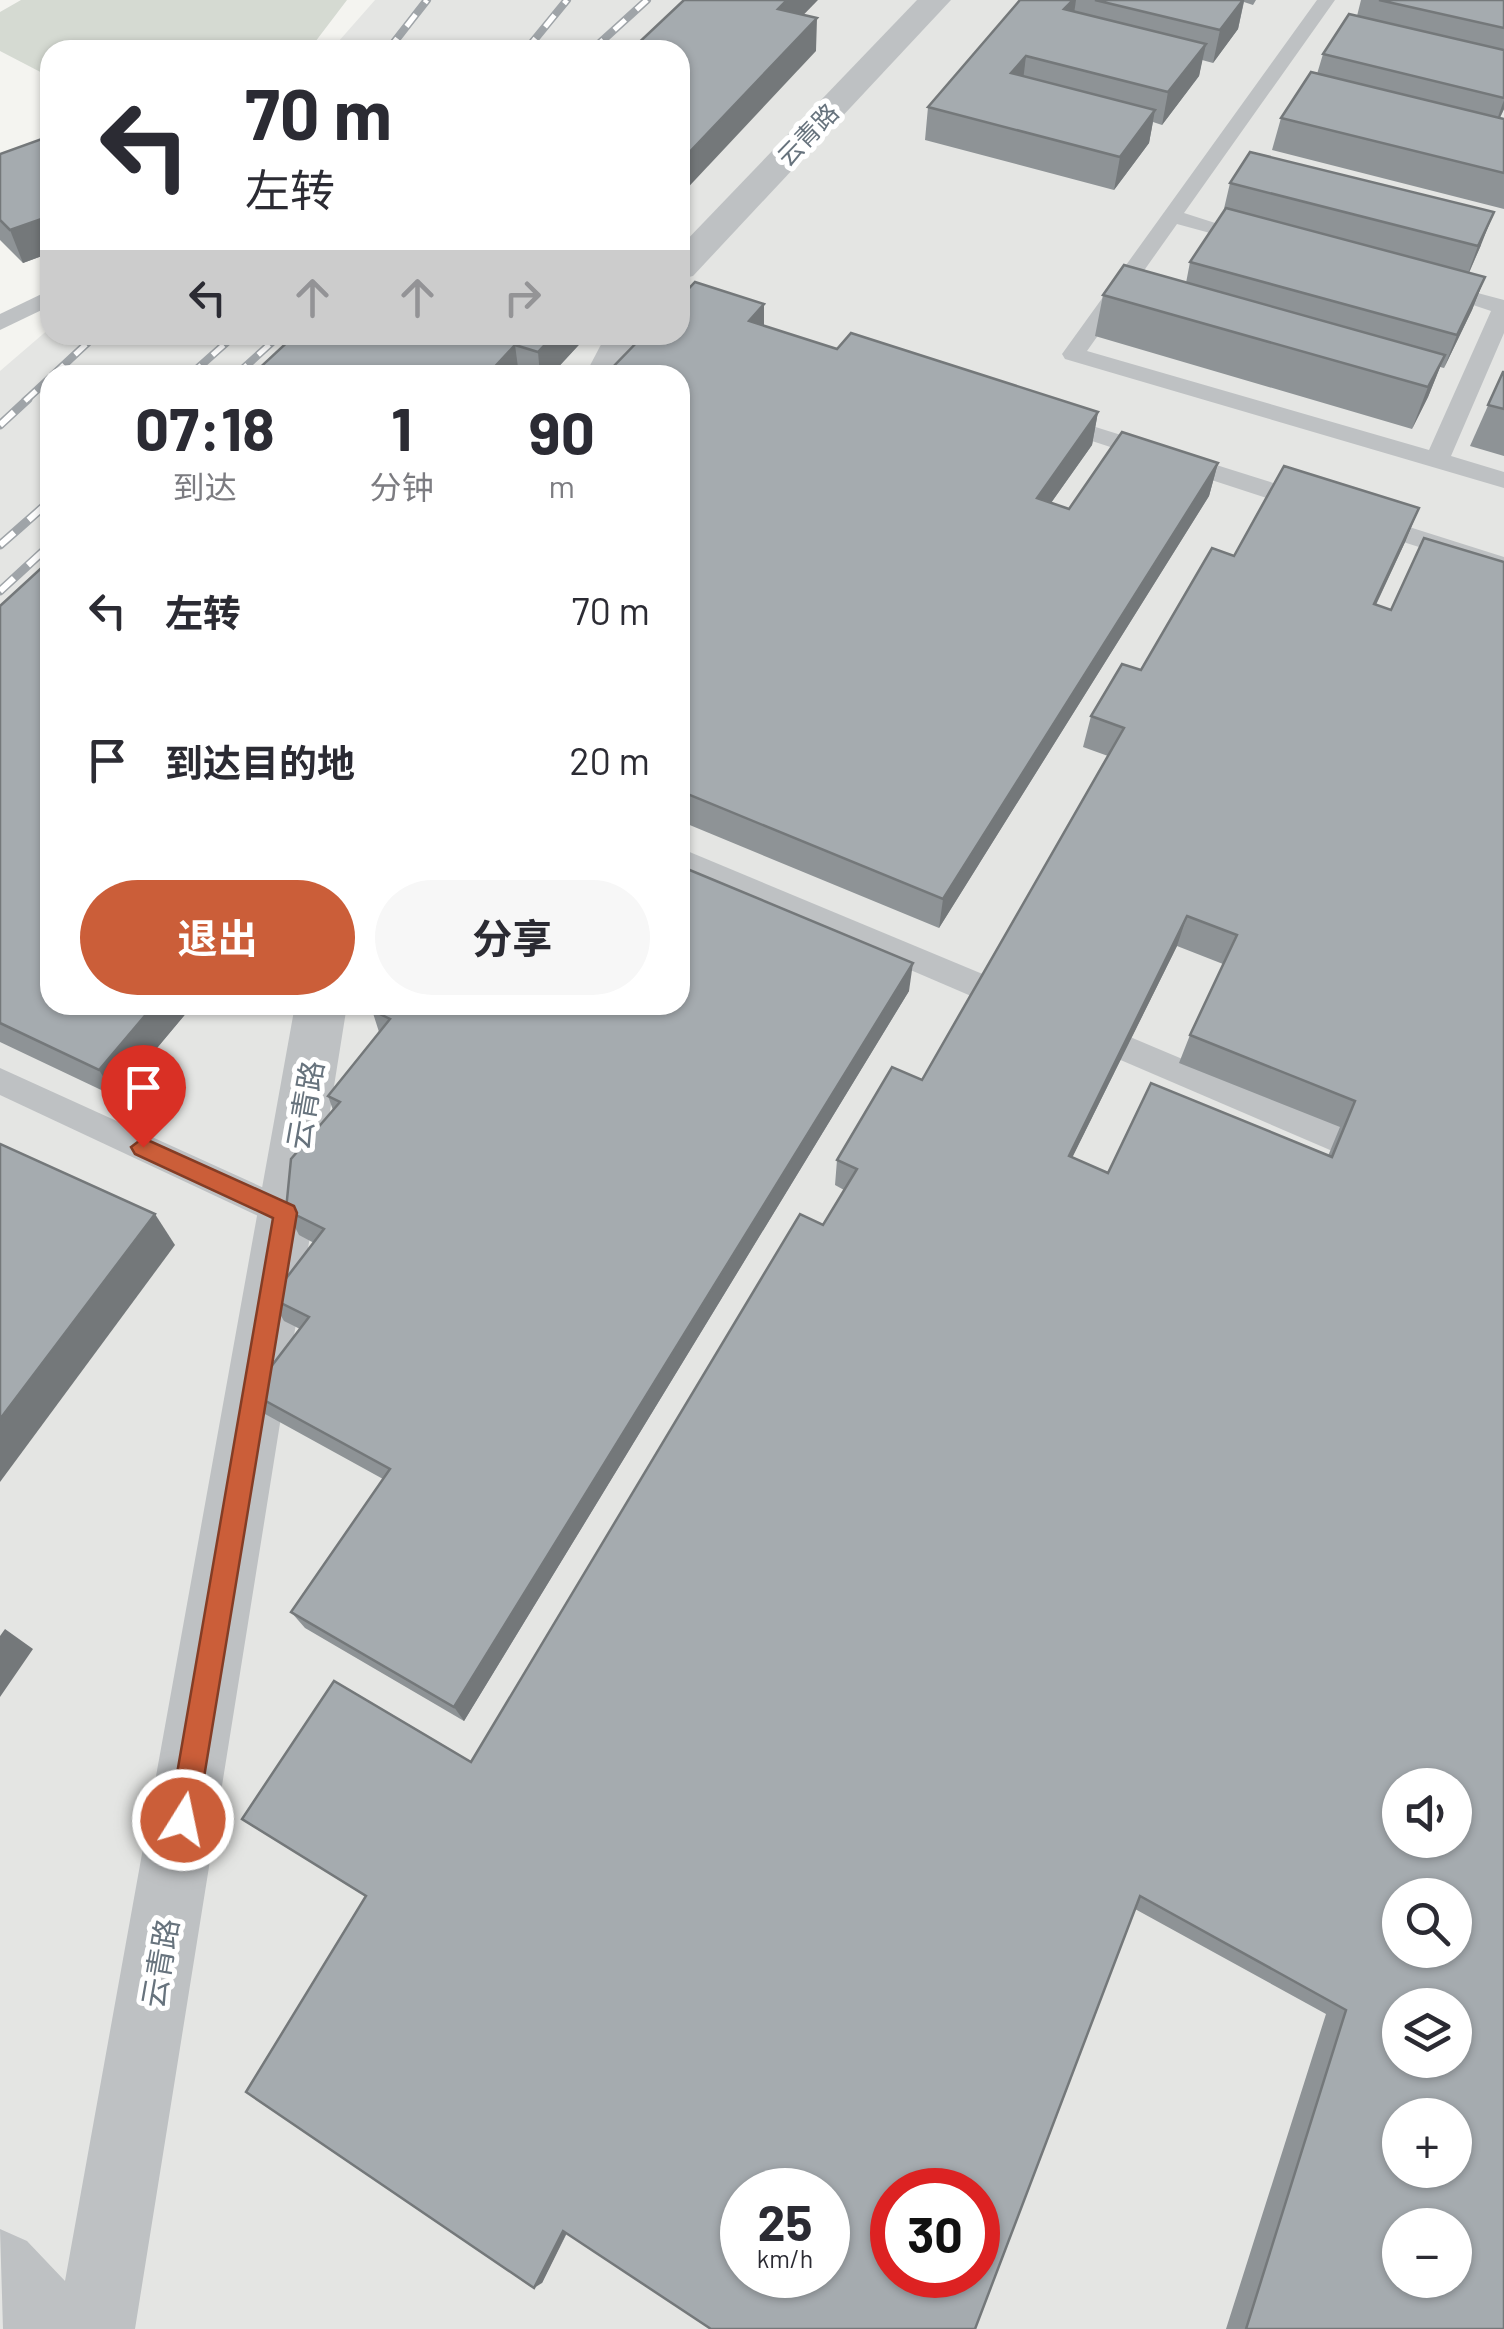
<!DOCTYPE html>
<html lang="zh">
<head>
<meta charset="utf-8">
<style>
  :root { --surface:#fff; --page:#f7f7f7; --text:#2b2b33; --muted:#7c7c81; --accent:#cb5e39 }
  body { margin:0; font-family:Barlow,"Noto Sans SC",sans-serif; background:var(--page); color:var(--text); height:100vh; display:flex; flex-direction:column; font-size:38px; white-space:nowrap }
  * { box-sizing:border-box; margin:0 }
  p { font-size:32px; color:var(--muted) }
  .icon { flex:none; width:55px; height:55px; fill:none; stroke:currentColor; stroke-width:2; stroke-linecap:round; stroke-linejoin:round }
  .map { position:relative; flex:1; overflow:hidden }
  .drawer { position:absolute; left:40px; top:365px; width:650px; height:650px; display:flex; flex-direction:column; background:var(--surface); border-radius:30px; box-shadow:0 2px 8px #0004 }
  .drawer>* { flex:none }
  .top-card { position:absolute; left:40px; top:40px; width:650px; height:305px; border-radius:30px; box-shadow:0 2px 8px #0004; background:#fff; color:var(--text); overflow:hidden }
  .controls { position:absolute; left:1382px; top:1768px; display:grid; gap:20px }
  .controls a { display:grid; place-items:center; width:90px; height:90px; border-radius:50%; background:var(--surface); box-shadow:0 2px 8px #0004; font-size:50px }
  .speed { position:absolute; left:720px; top:2168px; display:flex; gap:20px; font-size:50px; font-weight:700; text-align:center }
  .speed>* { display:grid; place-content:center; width:130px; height:130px; border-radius:50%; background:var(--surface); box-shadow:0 2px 8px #0004; line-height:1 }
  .speed small { font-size:25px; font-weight:400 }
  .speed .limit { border:15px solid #d22; background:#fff; color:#111 }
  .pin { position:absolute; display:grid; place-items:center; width:85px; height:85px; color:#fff; margin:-102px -42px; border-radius:50% 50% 50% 0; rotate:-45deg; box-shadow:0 0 10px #0007 }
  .pin .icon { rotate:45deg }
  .me { position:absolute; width:110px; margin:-55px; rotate:10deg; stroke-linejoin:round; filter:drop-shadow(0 0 8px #0008) }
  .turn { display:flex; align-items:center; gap:35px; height:210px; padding:0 40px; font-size:45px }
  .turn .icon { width:130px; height:130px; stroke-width:2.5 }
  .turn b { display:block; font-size:70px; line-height:85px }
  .lanes { display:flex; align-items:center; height:95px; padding:0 40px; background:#0003; justify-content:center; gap:50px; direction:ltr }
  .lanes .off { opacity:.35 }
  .eta { display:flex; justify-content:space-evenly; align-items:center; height:170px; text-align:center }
  .eta b { font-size:60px; font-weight:700; line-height:70px }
  .cta { display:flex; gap:20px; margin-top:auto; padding:20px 40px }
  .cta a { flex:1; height:115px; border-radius:60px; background:var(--accent); color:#fff; font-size:40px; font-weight:700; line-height:115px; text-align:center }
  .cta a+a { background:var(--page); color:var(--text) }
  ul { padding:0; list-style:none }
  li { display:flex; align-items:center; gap:30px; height:150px; padding:0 40px }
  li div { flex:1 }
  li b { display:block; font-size:38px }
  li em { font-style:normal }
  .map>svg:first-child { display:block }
  .built { fill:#e4e5e3; fill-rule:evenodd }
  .green { fill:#d5dad2 }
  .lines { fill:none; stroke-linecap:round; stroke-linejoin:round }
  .service { fill:#bec1c3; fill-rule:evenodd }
  .minor { fill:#bec1c3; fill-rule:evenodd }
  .rail-far1-casing { stroke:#9fa4a8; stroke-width:8 }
  .rail-casing { stroke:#9fa4a8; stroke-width:9 }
  .rail-far1 { stroke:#fff; stroke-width:5; stroke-dasharray:15; stroke-linecap:butt }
  .rail { stroke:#fff; stroke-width:6; stroke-dasharray:19; stroke-linecap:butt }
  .wall { fill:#8e9396; fill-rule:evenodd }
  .shaded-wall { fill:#74787a }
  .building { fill:#a5abaf; stroke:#74787a; stroke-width:2.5; fill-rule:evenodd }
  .route { fill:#cb5e39; stroke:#843d25; stroke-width:2.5 }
  .labels { text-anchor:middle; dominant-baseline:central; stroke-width:10; stroke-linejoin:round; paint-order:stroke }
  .far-street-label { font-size:25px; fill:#67737d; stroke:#fff }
  .street-label { font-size:30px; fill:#67737d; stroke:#fff }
</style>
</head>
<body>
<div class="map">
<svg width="1504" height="2329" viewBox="0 0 1504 2329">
  <rect width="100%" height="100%" fill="#f4f4f0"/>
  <!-- built -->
  <path class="built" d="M 375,0 L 1504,0 L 1504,2329 L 0,2329 L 0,371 L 50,328 L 50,335 L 680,335 L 680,50 L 331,50 ZM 50,375 L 680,375 L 680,1005 L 50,1005 ZM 1400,1785 L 1455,1785 L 1455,1840 L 1400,1840 ZM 1400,1895 L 1455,1895 L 1455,1950 L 1400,1950 ZM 1400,2005 L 1455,2005 L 1455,2060 L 1400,2060 ZM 1400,2115 L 1455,2115 L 1455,2170 L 1400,2170 ZM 742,2190 L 828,2190 L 828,2275 L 742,2275 ZM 892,2190 L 978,2190 L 978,2275 L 892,2275 ZM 1400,2225 L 1455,2225 L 1455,2280 L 1400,2280 Z"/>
  <!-- green -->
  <polygon class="green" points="21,0 347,0 309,50 50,50 50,77 0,51 0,12"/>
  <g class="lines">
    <!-- service -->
    <g class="service">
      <polygon points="1317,0 1335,0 1184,213 1265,239 1254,245 1177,224 1087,351 1429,450 1491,311 1425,289 1436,282 1504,300 1504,333 1451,456 1504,472 1504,488 1065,359 1062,354"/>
      <polygon points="50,290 50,306 0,330 0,314"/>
      <polygon points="1051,413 1318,497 1321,503 1309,511 1300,509 1043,425 1043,415"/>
      <polygon points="1365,513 1504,557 1504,574 1356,527 1353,521 1356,515"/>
      <polygon points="680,848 1028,993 1032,1002 1028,1011 1017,1014 1006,1011 680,871"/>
      <polygon points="1085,1018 1387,1145 1392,1155 1387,1165 1376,1169 1365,1165 1074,1040 1070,1031 1074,1022"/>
      <polygon points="0,1068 297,1203 302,1213 297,1223 285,1227 273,1223 0,1095"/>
    </g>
    <!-- minor -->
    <g class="minor">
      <polygon points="917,0 951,0 693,276 680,279 680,247"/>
      <polygon points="606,335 644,335 625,375 585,375"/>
      <polygon points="295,1005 347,1005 135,2329 3,2329 0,2229 27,2241 65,2281"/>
    </g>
    <defs>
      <g id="rail-far1">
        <polyline points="388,50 427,0"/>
        <polyline points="526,50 567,0"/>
        <polyline points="592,50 647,0"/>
        <polyline points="53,375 96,335"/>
        <polyline points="190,375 235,335"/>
        <polyline points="236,375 280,335"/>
        <polyline points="25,401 50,378"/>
      </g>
      <g id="rail">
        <polyline points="0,425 28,399"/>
        <polyline points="0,545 50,501"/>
        <polyline points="0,591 50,545"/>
      </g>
    </defs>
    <!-- rail-far1 casing -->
    <use href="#rail-far1" class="rail-far1-casing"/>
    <!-- rail casing -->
    <use href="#rail" class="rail-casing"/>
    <!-- rail-far1 -->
    <use href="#rail-far1" class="rail-far1"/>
    <!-- rail -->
    <use href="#rail" class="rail"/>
  </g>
  <!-- wall -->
  <g class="wall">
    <polygon points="1020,0 1256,0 1253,5 1244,2 1238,29 1213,63 1202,60 1199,76 1162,125 1153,122 1149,143 1114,190 925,140 928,107"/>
    <polygon points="1361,0 1504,0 1504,109 1500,118 1504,119 1504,209 1272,150 1281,118 1317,74 1323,54 1357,16"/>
    <polygon points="50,136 50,253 23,263 0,240 0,154"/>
    <polygon points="1230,183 1481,245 1469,273 1485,277 1472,310 1444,368 1440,367 1428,397 1412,429 1095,336 1103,295 1186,283 1190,262 1223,213"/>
    <polygon points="764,326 837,349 1098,412 1092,445 1051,503 1069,509 1218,463 1209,496 939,928 680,821 680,375 612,375 612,368"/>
    <polygon points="588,335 551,375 252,375"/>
    <polygon points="1503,372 1504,372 1504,456 1470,446"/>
    <path d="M 1406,540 L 1376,605 L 1504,2329 L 1226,2329 L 1326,2014 L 1135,1909 L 567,2233 L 542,2283 L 366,1897 L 471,1762 L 823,1225 L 844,1190 L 835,1185 L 837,1160 L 922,1080 L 1108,756 L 1083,747 L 1091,716 L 1141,670 L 1234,556 ZM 1177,946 L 1223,964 L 1190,1035 L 1179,1063 L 1340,1127 L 1328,1156 L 1108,1173 L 1072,1158 Z"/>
    <polygon points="0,606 50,1005 193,1005 116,1097 0,1042"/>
    <polygon points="909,991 464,1721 305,1628 291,1612 383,1479 265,1414 251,1393 300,1329 284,1321 271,1298 314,1243 299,1235 286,1210 333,1110 328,1096 379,1032 372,1010"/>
  </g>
  <!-- shaded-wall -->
  <g class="shaded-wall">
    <polygon points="787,0 818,0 778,41 778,9"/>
    <polygon points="1073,0 1076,0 1072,28 1064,9"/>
    <polygon points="1243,0 1244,0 1238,29 1213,63 1220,30"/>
    <polygon points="817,18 816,51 680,196 680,162"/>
    <polygon points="1206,44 1199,76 1162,125 1168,92"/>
    <polygon points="1026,56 1022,89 1011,73"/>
    <polygon points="1504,100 1504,109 1493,131"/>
    <polygon points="1155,110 1149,143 1114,190 1120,157"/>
    <polygon points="1494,212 1481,245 1466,279 1478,246"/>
    <polygon points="50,216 50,253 23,263 10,230"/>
    <polygon points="1485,277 1472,310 1444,368 1457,335"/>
    <polygon points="764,304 764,337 749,321"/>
    <polygon points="554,335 588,335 551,375 540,375 538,352"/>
    <polygon points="515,345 519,375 487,375"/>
    <polygon points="1445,355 1428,397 1412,429 1428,387"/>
    <polygon points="1098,412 1092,445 1031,531 1037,498"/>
    <polygon points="1218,463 1209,496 939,928 943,899"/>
    <polygon points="1419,508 1406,540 1361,636 1374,604"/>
    <polygon points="1187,916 1177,946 1060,1182 1069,1156"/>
    <polygon points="913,963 909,991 464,1721 454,1707"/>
    <polygon points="154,1005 193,1005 116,1097 99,1070"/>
    <polygon points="155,1214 175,1245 0,1482 0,1419"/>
    <polygon points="5,1629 33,1649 0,1697 0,1636"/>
    <polygon points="569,2228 542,2283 534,2288 563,2231"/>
  </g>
  <!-- building -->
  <g class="building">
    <polygon points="684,0 787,0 778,9 817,18 680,162 680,50 631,50"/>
    <polygon points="1020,0 1073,0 1064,9 1206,44 1168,92 1026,56 1011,73 1155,110 1120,157 928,107"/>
    <polygon points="1095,0 1243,0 1220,30"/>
    <polygon points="1379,0 1504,0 1504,28"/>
    <polygon points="1349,14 1504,50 1504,98 1323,54"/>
    <polygon points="599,46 615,50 594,50"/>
    <polygon points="1311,72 1504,119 1504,173 1281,118"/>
    <polygon points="50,136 50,216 10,230 0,220 0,154"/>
    <polygon points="1250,152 1494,212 1478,246 1230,183"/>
    <polygon points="1226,208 1485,277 1457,335 1190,262"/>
    <polygon points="1124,265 1445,355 1428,387 1103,295"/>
    <polygon points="695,282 764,304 749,321 837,349 851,333 1098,412 1037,498 1069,509 1122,432 1218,463 943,899 680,791 680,375 632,375 612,368 644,335 680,335 680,298"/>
    <polygon points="295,335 554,335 538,352 515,345 487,375 252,375"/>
    <polygon points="1503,372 1504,372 1504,409 1488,405"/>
    <path d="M 1284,466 L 1419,508 L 1374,604 L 1391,610 L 1424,538 L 1504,562 L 1504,2329 L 1246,2329 L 1346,2010 L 1140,1896 L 975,2329 L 711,2329 L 563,2231 L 534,2288 L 246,2092 L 366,1896 L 242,1819 L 334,1681 L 471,1762 L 800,1214 L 823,1225 L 857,1169 L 837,1160 L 892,1067 L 922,1080 L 1124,728 L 1091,716 L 1122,664 L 1141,670 L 1212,548 L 1234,556 ZM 1187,916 L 1237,935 L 1190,1035 L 1355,1101 L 1332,1157 L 1151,1083 L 1108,1173 L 1069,1156 ZM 1400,1785 L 1455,1785 L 1455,1840 L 1400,1840 ZM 1400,1895 L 1455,1895 L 1455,1950 L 1400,1950 ZM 1400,2005 L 1455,2005 L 1455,2060 L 1400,2060 ZM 1400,2115 L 1455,2115 L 1455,2170 L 1400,2170 ZM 742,2190 L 828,2190 L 828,2275 L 742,2275 ZM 892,2190 L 978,2190 L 978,2275 L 892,2275 ZM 1400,2225 L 1455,2225 L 1455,2280 L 1400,2280 Z"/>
    <polygon points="50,560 50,1005 154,1005 99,1070 0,1023 0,606"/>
    <polygon points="680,866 913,963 454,1707 291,1612 390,1469 251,1393 309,1317 271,1298 324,1229 286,1210 291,1159 340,1102 328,1096 390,1019 372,1010 376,1005 680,1005"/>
    <polygon points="0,1144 155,1214 0,1419"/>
  </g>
  <!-- route -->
  <polygon class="route" points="143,1138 294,1206 297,1213 197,1820 193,1829 183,1834 173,1829 169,1820 273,1218 135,1154 131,1147"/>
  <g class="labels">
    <!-- far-street labels -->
    <g class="far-street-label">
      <text transform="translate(807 134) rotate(-46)">云青路</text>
    </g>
    <!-- street labels -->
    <g class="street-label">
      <text transform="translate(304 1105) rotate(-80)">云青路</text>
      <text transform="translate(159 1963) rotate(-80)">云青路</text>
    </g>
  </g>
</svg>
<div class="controls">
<a><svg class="icon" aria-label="sound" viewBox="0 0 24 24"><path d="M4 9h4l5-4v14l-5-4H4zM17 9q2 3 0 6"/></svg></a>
<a><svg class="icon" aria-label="search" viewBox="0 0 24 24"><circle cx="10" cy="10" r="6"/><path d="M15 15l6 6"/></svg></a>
<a><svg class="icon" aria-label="layers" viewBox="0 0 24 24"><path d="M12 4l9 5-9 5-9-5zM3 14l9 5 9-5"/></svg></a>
<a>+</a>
<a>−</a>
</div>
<div class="speed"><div>25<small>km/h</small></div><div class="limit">30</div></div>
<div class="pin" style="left:143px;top:1147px;background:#d93025"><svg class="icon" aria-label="arrive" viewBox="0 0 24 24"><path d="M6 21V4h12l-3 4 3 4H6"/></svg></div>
<svg class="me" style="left:183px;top:1820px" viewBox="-20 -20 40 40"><circle r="17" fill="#cb5e39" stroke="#fff" stroke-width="3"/><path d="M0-11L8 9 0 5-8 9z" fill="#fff"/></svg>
<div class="top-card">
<div class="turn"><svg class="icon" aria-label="left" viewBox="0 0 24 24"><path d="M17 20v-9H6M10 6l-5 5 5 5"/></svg><div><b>70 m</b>左转</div></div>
<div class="lanes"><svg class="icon" aria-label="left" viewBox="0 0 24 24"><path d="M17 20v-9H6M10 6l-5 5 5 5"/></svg><svg class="icon off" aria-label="ahead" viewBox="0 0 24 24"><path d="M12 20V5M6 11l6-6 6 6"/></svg><svg class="icon off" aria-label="ahead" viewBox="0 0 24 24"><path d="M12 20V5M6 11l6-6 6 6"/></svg><svg class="icon off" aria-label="right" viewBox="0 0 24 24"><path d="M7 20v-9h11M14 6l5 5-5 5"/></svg></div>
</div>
<section class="drawer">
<div class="eta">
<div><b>07:18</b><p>到达</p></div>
<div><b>1</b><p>分钟</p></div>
<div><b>90</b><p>m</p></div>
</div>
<ul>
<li><svg class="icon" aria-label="left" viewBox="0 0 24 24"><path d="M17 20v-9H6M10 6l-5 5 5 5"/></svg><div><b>左转</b></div><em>70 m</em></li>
<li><svg class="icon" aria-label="arrive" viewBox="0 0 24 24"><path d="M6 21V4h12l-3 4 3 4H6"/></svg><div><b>到达目的地</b></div><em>20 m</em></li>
</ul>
<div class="cta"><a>退出</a><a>分享</a></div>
</section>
</div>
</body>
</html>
